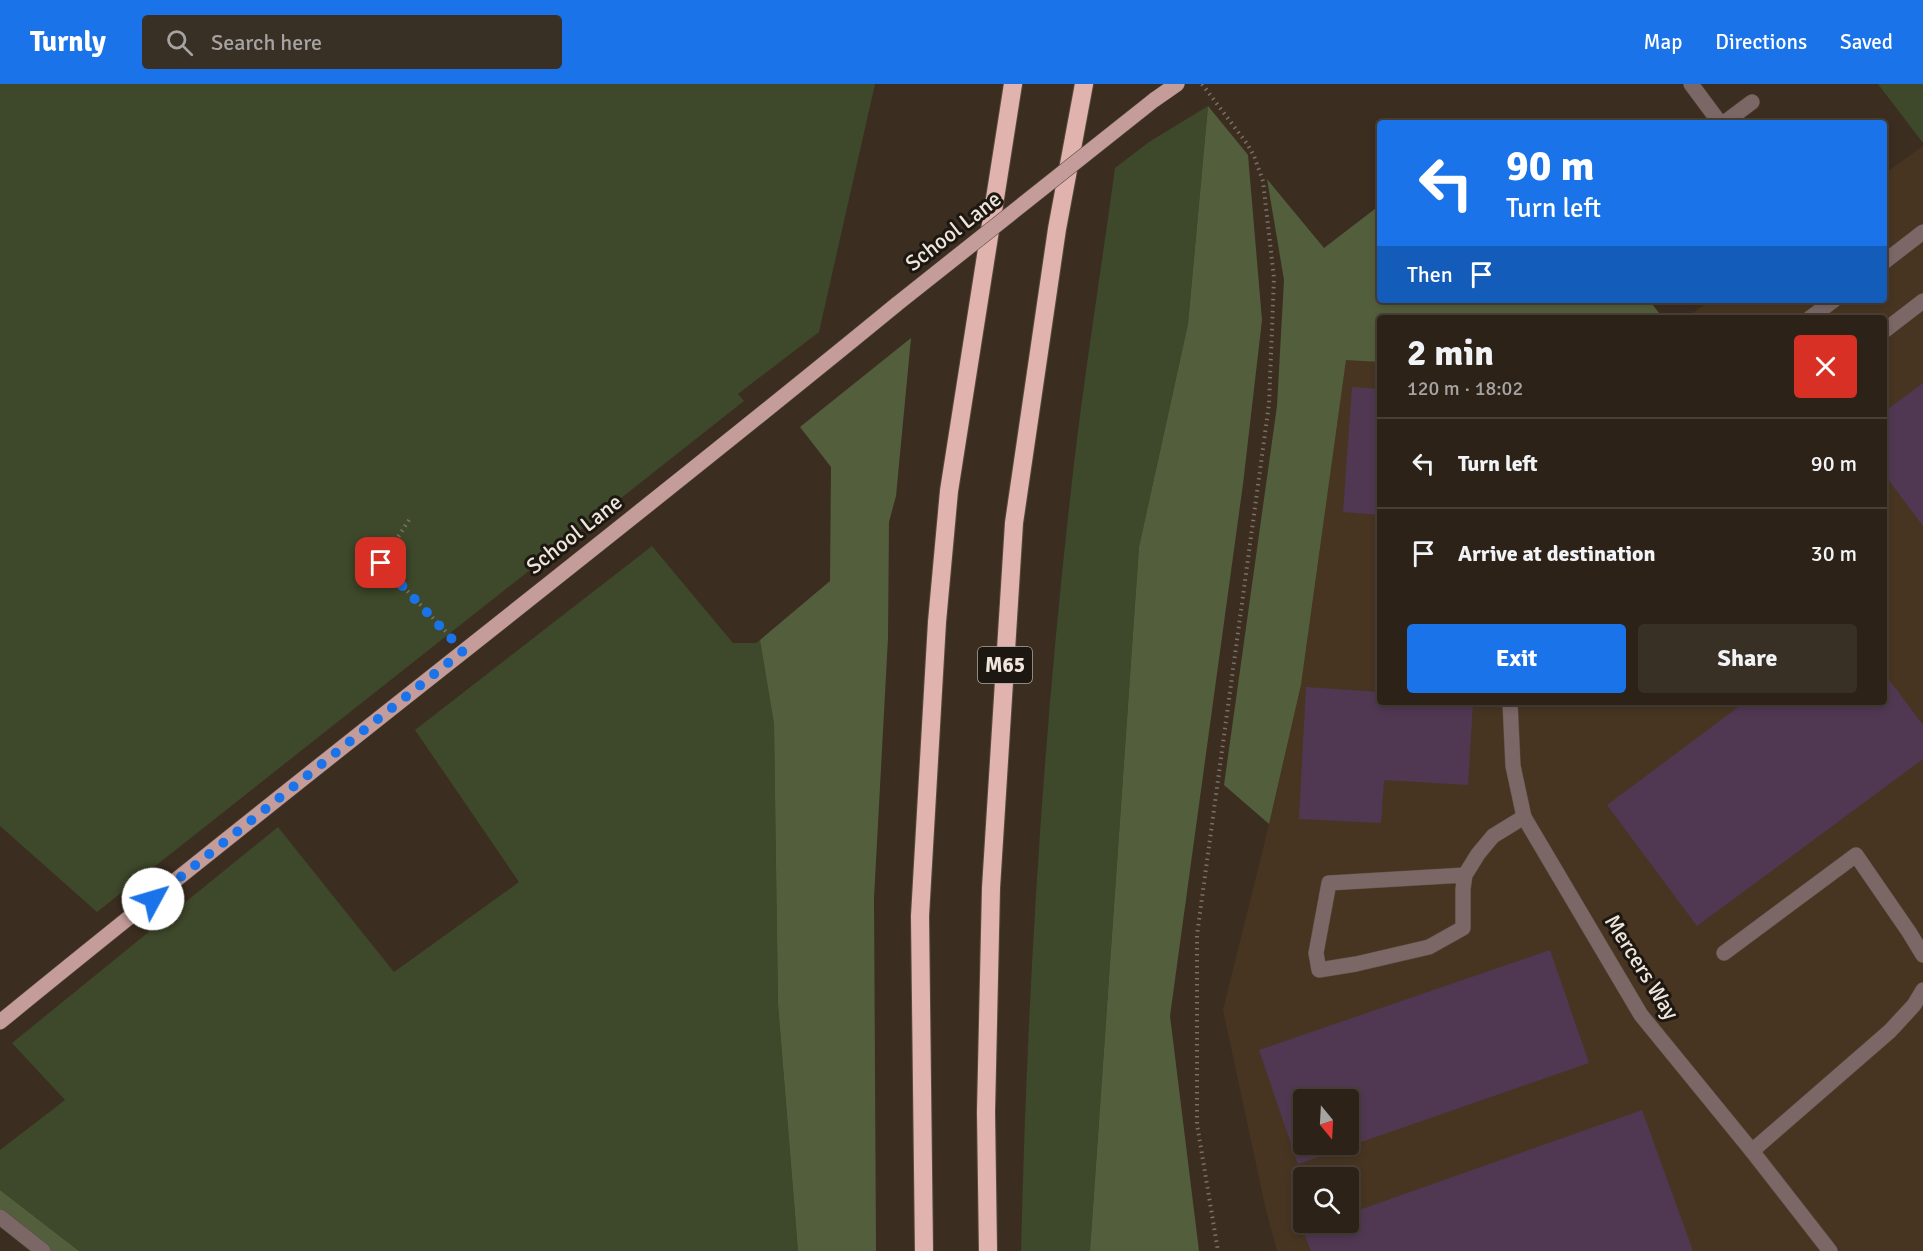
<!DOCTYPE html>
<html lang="en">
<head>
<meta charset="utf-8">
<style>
  :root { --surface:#2c2218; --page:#382f25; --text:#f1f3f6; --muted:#a6a4a2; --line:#483f37; --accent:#1a73e8 }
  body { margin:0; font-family:Signika,sans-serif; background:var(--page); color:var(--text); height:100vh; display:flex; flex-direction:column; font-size:22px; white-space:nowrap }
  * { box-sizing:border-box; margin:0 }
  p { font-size:20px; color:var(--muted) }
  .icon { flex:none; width:33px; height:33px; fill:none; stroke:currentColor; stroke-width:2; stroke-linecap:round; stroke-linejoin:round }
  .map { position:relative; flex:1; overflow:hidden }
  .side { position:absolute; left:1377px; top:231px; width:510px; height:390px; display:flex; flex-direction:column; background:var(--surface); border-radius:6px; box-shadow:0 3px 9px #0003,0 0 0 2px var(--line) }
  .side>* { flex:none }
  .banner { position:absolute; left:1377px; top:36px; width:510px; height:183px; border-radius:6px; box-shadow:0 3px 9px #0003,0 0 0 2px var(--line); background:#1a73e8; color:#fff; overflow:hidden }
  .needle { width:39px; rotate:162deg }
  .controls { position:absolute; left:1293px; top:1005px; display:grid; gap:12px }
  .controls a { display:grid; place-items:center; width:66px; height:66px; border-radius:6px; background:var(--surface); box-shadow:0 3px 9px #0003,0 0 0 2px var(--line); font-size:30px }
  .pin { position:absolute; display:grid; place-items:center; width:51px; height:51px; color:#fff; margin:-26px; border-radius:12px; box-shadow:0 3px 9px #0006 }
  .me { position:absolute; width:66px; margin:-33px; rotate:51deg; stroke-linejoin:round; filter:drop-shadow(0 0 4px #0008) }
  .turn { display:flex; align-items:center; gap:21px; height:126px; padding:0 30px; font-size:27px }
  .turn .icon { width:78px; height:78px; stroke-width:2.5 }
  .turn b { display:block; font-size:42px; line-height:51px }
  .then { display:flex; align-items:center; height:57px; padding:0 30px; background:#0003; gap:12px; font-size:22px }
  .round { display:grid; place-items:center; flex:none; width:63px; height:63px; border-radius:6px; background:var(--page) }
  .overview { display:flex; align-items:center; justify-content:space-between; height:102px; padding:0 30px }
  h1 { font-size:36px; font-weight:800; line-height:45px }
  .primary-button { display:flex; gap:12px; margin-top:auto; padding:12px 30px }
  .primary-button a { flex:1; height:69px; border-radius:6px; background:var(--accent); color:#fff; font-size:24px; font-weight:800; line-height:69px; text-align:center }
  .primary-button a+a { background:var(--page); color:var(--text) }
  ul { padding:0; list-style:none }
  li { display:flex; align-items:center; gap:18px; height:90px; padding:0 30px; border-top:2px solid var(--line) }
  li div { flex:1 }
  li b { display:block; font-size:22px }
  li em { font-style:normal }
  header { display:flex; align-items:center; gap:36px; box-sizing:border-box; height:84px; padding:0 30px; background:var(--accent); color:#fff }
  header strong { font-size:28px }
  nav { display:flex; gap:33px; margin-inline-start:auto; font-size:21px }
  .search { width:420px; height:54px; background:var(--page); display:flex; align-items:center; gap:15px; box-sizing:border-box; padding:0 21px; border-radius:6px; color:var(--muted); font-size:22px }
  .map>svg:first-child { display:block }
  .built { fill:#473522; fill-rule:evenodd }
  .green { fill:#3e482a }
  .forest { fill:#535f3c }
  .building { fill:#503853; fill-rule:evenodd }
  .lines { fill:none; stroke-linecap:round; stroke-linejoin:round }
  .minor-casing { stroke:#584b3e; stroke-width:16 }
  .major-casing { stroke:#584b3e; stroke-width:16 }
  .highway-casing { stroke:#584b3e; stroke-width:20 }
  .path { stroke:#7d7166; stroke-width:4; stroke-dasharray:1.5 4.5; stroke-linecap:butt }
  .minor { stroke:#7a6766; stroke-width:15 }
  .major { stroke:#c49d9a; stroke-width:15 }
  .highway { stroke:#e1b3ae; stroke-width:18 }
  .major-bridge-casing { stroke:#584b3e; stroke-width:16; stroke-linecap:butt }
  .major-bridge { stroke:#c49d9a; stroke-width:15 }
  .route { stroke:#1a73e8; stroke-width:10; stroke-dasharray:0 18 }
  .labels { text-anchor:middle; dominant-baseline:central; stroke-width:6; stroke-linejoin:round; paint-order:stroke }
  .shield { fill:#1d1711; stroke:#afa8a0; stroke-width:1.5 }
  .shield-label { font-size:21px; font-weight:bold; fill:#eee6dd }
  .street-label { font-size:22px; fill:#eee6dd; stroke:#1d1711 }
</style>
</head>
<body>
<header>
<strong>Turnly</strong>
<div class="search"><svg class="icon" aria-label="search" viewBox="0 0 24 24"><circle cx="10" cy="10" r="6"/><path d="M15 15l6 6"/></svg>Search here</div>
<nav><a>Map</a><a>Directions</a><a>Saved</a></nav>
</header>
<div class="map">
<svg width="1923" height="1167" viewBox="0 0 1923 1167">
  <rect width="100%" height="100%" fill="#3b2d20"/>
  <!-- built -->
  <path class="built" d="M 1923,62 L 1923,1167 L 1277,1167 L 1265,1122 L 1223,926 L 1265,757 L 1301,602 L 1346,275 L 1380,278 L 1380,618 L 1884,618 L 1884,234 L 1686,234 L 1711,216 L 1884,216 L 1884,90 ZM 1304,1016 L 1348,1016 L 1348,1060 L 1304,1060 ZM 1304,1094 L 1348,1094 L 1348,1138 L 1304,1138 Z"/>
  <!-- green -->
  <g class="green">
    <polygon points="0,0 875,0 819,248 738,310 744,317 97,828 0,742"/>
    <polygon points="1878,0 1923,0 1923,59"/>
    <path d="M 1208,22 L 1188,240 L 1139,463 L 1090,1167 L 1021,1167 C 1027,916 1042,664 1070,415 C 1082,304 1100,194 1115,84 L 1149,58 Z"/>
    <polygon points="652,462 733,559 756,559 760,556 774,640 778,920 798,1167 79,1167 0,1106 0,1066 65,1016 12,959 278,743 394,888 519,798 415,646"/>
  </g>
  <!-- forest -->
  <g class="forest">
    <polygon points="1208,22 1248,71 1262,236 1243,400 1170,932 1199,1167 1090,1167 1139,463 1188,240"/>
    <polygon points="1267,95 1324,164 1380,121 1380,216 1649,216 1663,234 1380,234 1380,278 1346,276 1301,601 1269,740 1224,701 1277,322 1284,196"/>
    <polygon points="911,254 896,412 889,438 888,554 874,814 876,1167 798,1167 778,920 774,640 760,556 830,497 831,383 800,343"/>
    <polygon points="0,1106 79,1167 48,1167 0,1128"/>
  </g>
  <!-- building -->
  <g class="building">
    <polygon points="1923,299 1923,442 1884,390 1884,328"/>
    <polygon points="1352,303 1380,305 1380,431 1343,428"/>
    <polygon points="1884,589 1923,641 1923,675 1697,842 1607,721 1745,618 1884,618"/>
    <polygon points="1306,603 1380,608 1380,618 1473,618 1468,701 1384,696 1381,739 1299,735"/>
    <path d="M 1550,866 L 1589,979 L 1298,1080 L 1259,966 ZM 1304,1016 L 1348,1016 L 1348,1060 L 1304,1060 Z"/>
    <polygon points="1642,1026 1693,1167 1311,1167 1303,1147 1326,1138 1348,1138 1348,1130"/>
  </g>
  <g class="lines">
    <defs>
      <g id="minor">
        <polyline points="1691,0 1720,39"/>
        <polyline points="1724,39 1752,18"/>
        <polyline points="1884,178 1923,148"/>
        <polyline points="1810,234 1834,216"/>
        <polyline points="1884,247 1923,217"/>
        <polyline points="1510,618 1513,682 1524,733 1641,931 1752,1067 1830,1167"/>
        <polyline points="1465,791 1329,799 1316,869 1319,886 1356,880 1429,863 1463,844 1463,805 1465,791 1478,770 1493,752 1524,733"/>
        <polyline points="1724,869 1856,771 1909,848 1923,871"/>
        <polyline points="1752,1067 1890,947 1914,921 1923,906"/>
        <polyline points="0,1133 43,1167"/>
      </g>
      <g id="major">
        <polyline points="1154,16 1177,0"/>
        <path d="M 0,938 C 297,695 601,463 897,220"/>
      </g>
      <g id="highway">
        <polyline points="924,1167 920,832 937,538 949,407 1013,0"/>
        <polyline points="988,1167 986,1028 991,804 1014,439 1057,145 1084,0"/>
      </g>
    </defs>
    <!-- minor casing -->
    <use href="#minor" class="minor-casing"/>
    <!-- major casing -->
    <use href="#major" class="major-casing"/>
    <!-- highway casing -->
    <use href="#highway" class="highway-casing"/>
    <!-- path -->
    <g class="path">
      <polyline points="1202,0 1248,61 1254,72 1263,97 1274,194 1269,320 1197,851 1197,1040 1218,1167"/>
      <polyline points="409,436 381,479 449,551"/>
    </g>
    <!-- minor -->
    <use href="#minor" class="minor"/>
    <!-- major -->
    <use href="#major" class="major"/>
    <!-- highway -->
    <use href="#highway" class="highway"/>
    <defs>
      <polyline id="major-bridge" points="897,220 1154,16"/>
    </defs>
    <!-- major-bridge casing -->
    <use href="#major-bridge" class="major-bridge-casing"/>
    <!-- major-bridge -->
    <use href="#major-bridge" class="major-bridge"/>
  </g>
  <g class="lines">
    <!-- route -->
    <polyline class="route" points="153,815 463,567 381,479"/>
  </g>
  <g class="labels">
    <!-- shield labels -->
    <rect class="shield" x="978" y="563" width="54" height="36" rx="4.5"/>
    <g class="shield-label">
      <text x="1005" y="581">M65</text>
    </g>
    <!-- street labels -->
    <g class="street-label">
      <text transform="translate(953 147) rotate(-38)">School Lane</text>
      <text transform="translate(574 450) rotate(-38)">School Lane</text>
      <text transform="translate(1642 883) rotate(58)">Mercers Way</text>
    </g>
  </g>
</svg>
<div class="controls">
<a><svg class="needle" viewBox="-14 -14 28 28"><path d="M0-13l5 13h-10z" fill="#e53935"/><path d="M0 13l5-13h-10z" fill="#a6a4a2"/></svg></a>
<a><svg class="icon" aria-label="search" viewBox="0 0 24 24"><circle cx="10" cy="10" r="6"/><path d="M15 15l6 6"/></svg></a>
</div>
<div class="pin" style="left:381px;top:479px;background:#d93025"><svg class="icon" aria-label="arrive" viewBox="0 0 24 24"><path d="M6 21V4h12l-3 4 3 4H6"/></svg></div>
<svg class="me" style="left:153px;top:815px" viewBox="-20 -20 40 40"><circle r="19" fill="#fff"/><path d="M0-13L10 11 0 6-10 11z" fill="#1a73e8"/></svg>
<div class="banner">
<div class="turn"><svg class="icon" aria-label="left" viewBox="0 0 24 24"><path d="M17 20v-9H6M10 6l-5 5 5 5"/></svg><div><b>90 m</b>Turn left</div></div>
<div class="then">Then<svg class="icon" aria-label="arrive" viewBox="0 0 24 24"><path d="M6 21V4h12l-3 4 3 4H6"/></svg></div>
</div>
<section class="side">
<div class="overview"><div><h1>2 min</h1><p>120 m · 18:02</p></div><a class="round" style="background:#d93025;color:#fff"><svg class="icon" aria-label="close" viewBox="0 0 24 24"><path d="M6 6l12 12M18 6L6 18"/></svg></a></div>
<ul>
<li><svg class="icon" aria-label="left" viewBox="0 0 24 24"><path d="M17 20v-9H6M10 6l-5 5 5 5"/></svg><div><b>Turn left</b></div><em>90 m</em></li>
<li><svg class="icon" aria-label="arrive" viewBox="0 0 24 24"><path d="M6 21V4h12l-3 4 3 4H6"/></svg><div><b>Arrive at destination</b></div><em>30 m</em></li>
</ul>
<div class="primary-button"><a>Exit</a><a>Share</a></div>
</section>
</div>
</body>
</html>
